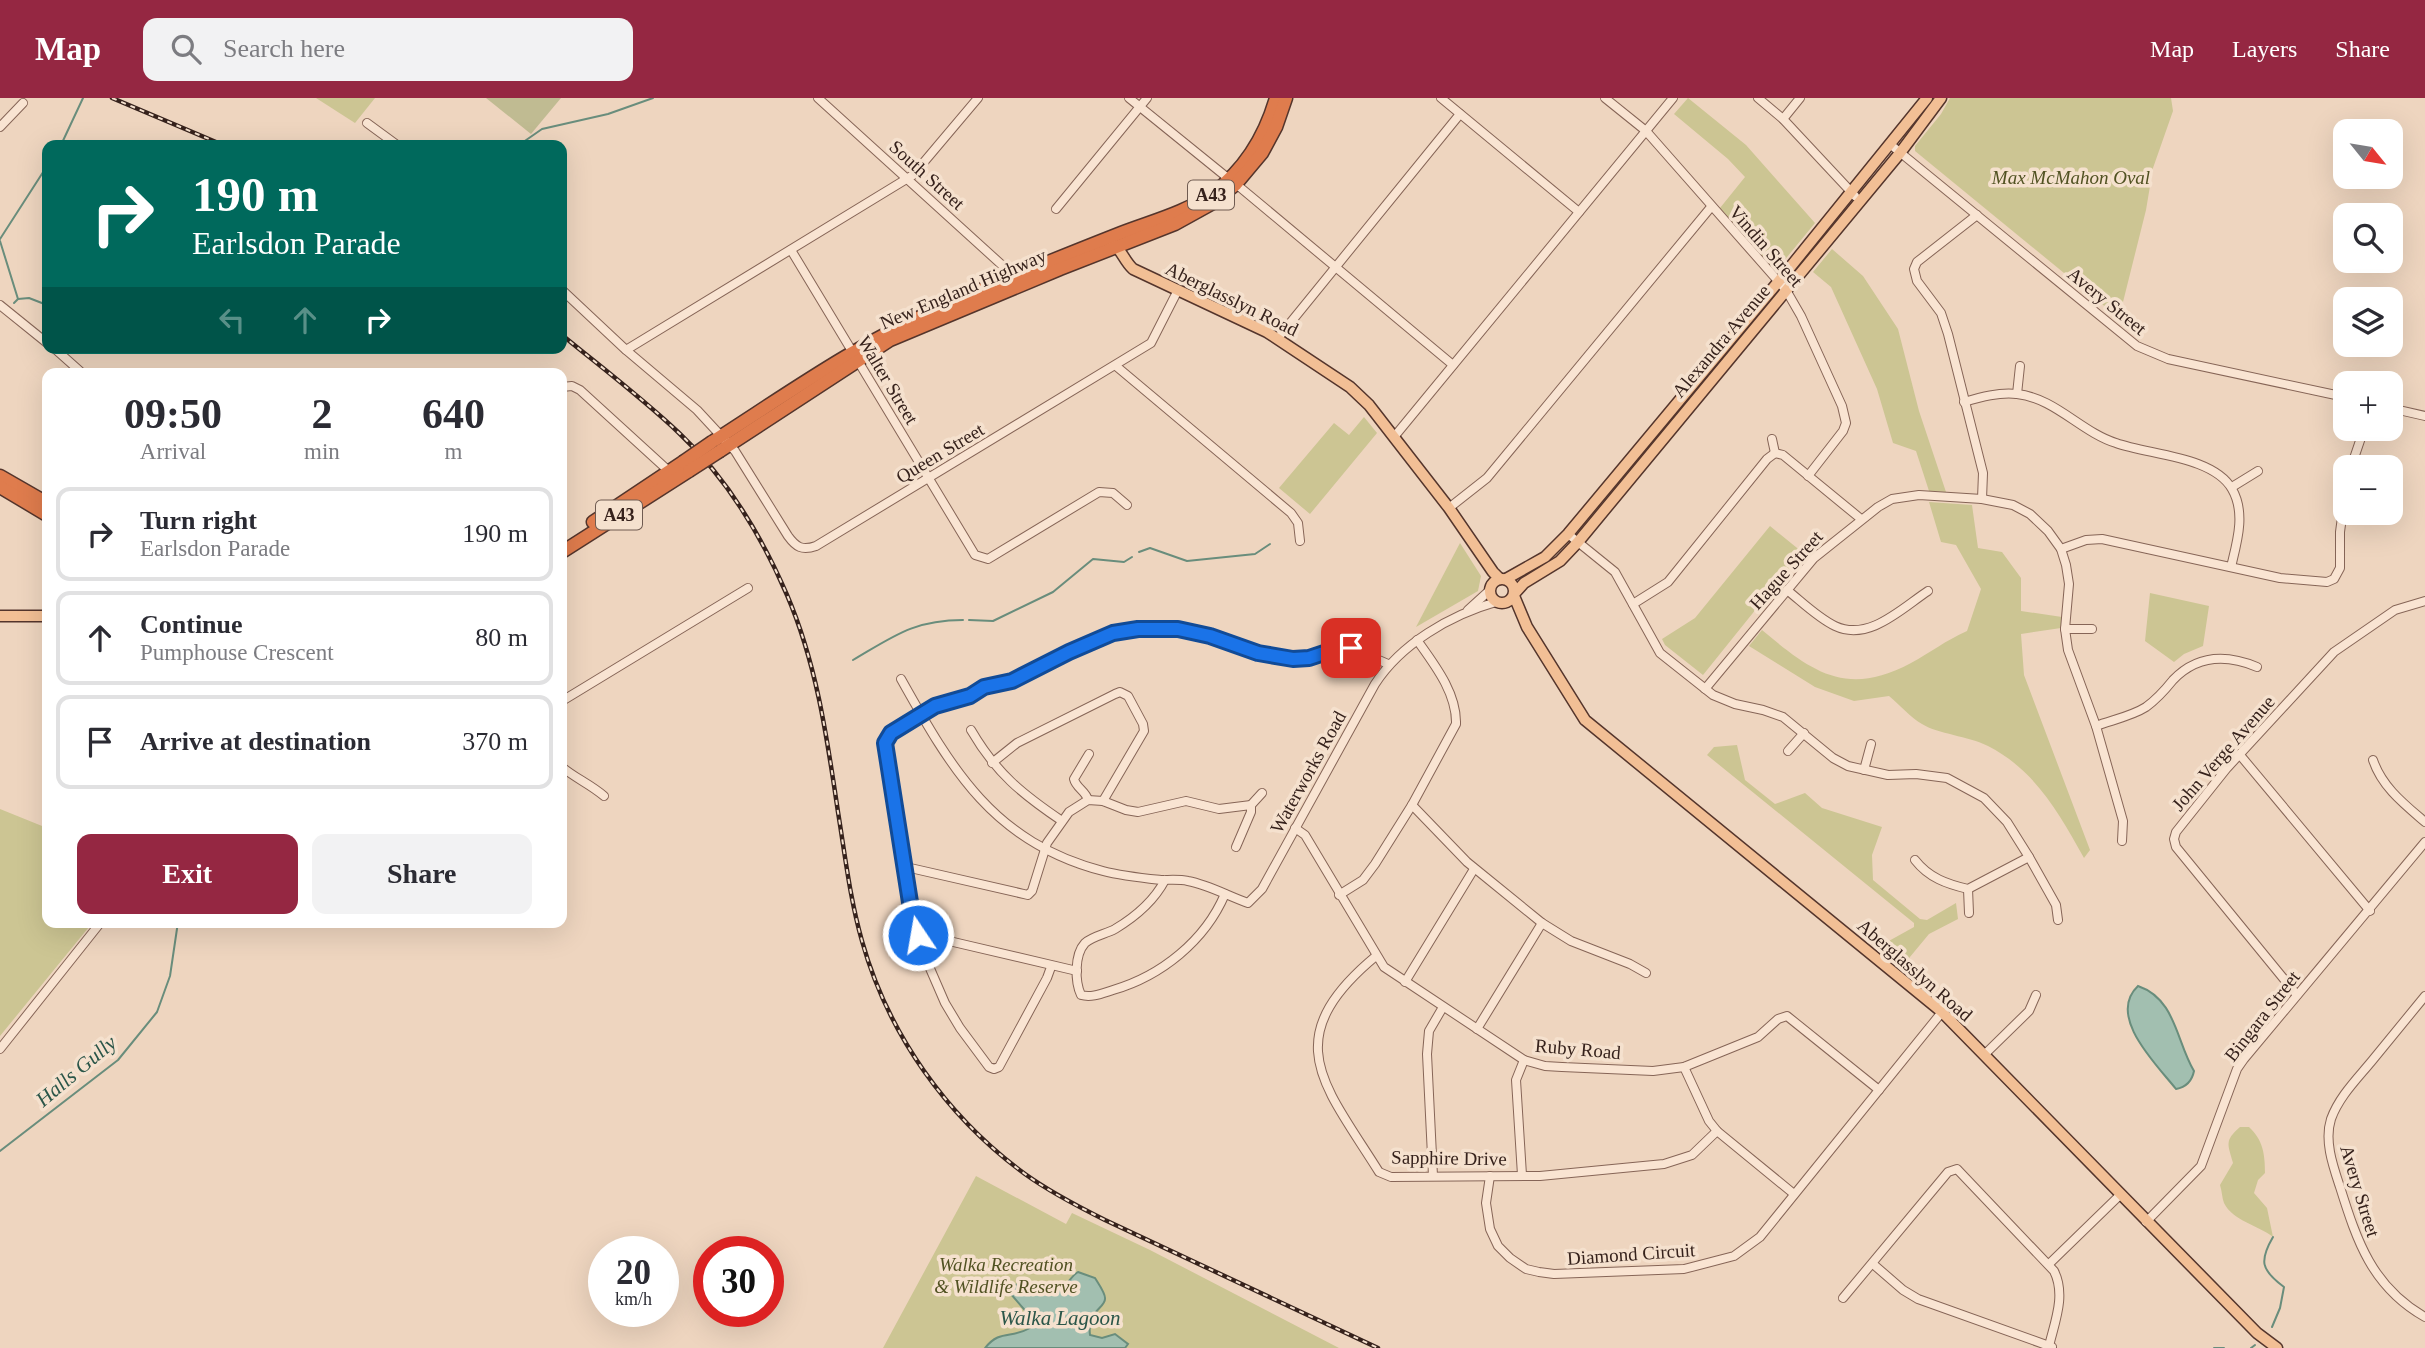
<!DOCTYPE html>
<html lang="en">
<head>
<meta charset="utf-8">
<style>
  :root { --surface:#fff; --page:#f2f2f3; --text:#2b2b33; --muted:#7c7c81; --line:#e1e1e2; --accent:#952742 }
  body { margin:0; font-family:"Times New Roman",serif; background:var(--page); color:var(--text); height:100vh; display:flex; flex-direction:column; font-size:26px; white-space:nowrap }
  * { box-sizing:border-box; margin:0 }
  p { font-size:23px; color:var(--muted) }
  .icon { flex:none; width:38px; height:38px; fill:none; stroke:currentColor; stroke-width:2; stroke-linecap:round; stroke-linejoin:round }
  .map { position:relative; flex:1; overflow:hidden }
  .side { position:absolute; left:42px; top:270px; width:525px; height:560px; display:flex; flex-direction:column; background:var(--surface); border-radius:14px; box-shadow:0 7px 28px #0002 }
  .side>* { flex:none }
  .top-card { position:absolute; left:42px; top:42px; width:525px; height:214px; border-radius:14px; box-shadow:0 7px 28px #0002; background:#00695c; color:#fff; overflow:hidden }
  .needle { width:46px; rotate:120deg }
  .buttons { position:absolute; left:2333px; top:21px; display:grid; gap:14px }
  .buttons a { display:grid; place-items:center; width:70px; height:70px; border-radius:14px; background:var(--surface); box-shadow:0 7px 28px #0002; font-size:35px }
  .speed { position:absolute; left:588px; top:1138px; display:flex; gap:14px; font-size:35px; font-weight:700; text-align:center }
  .speed>* { display:grid; place-content:center; width:91px; height:91px; border-radius:50%; background:var(--surface); box-shadow:0 7px 28px #0002; line-height:1 }
  .speed small { font-size:18px; font-weight:400 }
  .speed .limit { border:10px solid #d22; background:#fff; color:#111 }
  .pin { position:absolute; display:grid; place-items:center; width:60px; height:60px; color:#fff; margin:-30px; border-radius:14px; box-shadow:0 4px 10px #0006 }
  .me { position:absolute; width:77px; margin:-38px; rotate:348deg; stroke-linejoin:round; filter:drop-shadow(0 0 5px #0008) }
  .turn { display:flex; align-items:center; gap:24px; height:147px; padding:0 35px; font-size:32px }
  .turn .icon { width:91px; height:91px; stroke-width:2.5 }
  .turn b { display:block; font-size:49px; line-height:60px }
  .lanes { display:flex; align-items:center; height:66px; padding:0 35px; background:#0003; justify-content:center; gap:35px; direction:ltr }
  .lanes .off { opacity:.35 }
  .eta { display:flex; justify-content:space-evenly; align-items:center; height:119px; text-align:center }
  .eta b { font-size:42px; font-weight:700; line-height:49px }
  .primary-button { display:flex; gap:14px; margin-top:auto; padding:14px 35px }
  .primary-button a { flex:1; height:80px; border-radius:14px; background:var(--accent); color:#fff; font-size:28px; font-weight:700; line-height:80px; text-align:center }
  .primary-button a+a { background:var(--page); color:var(--text) }
  ul { padding:0; list-style:none }
  li { display:flex; align-items:center; gap:21px; height:94px; margin:0 14px 10px; padding:0 21px; border:4px solid var(--line); border-radius:14px }
  li div { flex:1 }
  li b { display:block; font-size:26px }
  li em { font-style:normal }
  header { display:flex; align-items:center; gap:42px; box-sizing:border-box; height:98px; padding:0 35px; background:var(--accent); color:#fff }
  header strong { font-size:33px }
  nav { display:flex; gap:38px; margin-inline-start:auto; font-size:24px }
  .search { width:490px; height:63px; background:var(--page); display:flex; align-items:center; gap:18px; box-sizing:border-box; padding:0 24px; border-radius:14px; color:var(--muted); font-size:26px }
  .map>svg:first-child { display:block }
  .green { fill:#ccc593 }
  .cemetery { fill:#c0bb92 }
  .water { fill:#a2bfb0; stroke:#698d7c; stroke-width:2 }
  .lines { fill:none; stroke-linecap:round; stroke-linejoin:round }
  .stream { stroke:#698d7c; stroke-width:2 }
  .minor-casing { stroke:#866557; stroke-width:10 }
  .major-casing { stroke:#54352c; stroke-width:13 }
  .highway-casing { stroke:#54352c; stroke-width:15 }
  .minor { stroke:#f9e4d2; stroke-width:8 }
  .major { stroke:#f2bf95; stroke-width:10 }
  .highway { stroke:#df7c4d; stroke-width:12 }
  .rail-casing { stroke:#36221c; stroke-width:4.5 }
  .rail { stroke:#f5e1ce; stroke-width:2; stroke-dasharray:5; stroke-linecap:butt }
  .highway-bridge-casing { stroke:#54352c; stroke-width:15; stroke-linecap:butt }
  .highway-bridge { stroke:#df7c4d; stroke-width:12 }
  .route-casing { stroke:#114b97; stroke-width:18 }
  .route { stroke:#1a73e8; stroke-width:12 }
  .labels { text-anchor:middle; dominant-baseline:central; stroke-width:7; stroke-linejoin:round; paint-order:stroke }
  .shield { fill:#f5e1ce; stroke:#6f5b51; stroke-width:2 }
  .shield-label { font-size:18px; font-weight:bold; fill:#36221c }
  .street-label { font-size:19px; fill:#36221c; stroke:#f5e1ce }
  .park-label { font-size:19px; font-style:italic; fill:#515222; stroke:#f5e1ce }
  .water-label { font-size:21px; font-style:italic; fill:#2b5649; stroke:#f5e1ce }
</style>
</head>
<body>
<header>
<strong>Map</strong>
<div class="search"><svg class="icon" aria-label="search" viewBox="0 0 24 24"><circle cx="10" cy="10" r="6"/><path d="M15 15l6 6"/></svg>Search here</div>
<nav><a>Map</a><a>Layers</a><a>Share</a></nav>
</header>
<div class="map">
<svg width="2425" height="1250" viewBox="0 0 2425 1250">
  <rect width="100%" height="100%" fill="#eed5bf"/>
  <!-- green -->
  <g class="green">
    <polygon points="316,0 375,0 355,25"/>
    <polygon points="1688,0 1746,47 1815,125 1778,170 1772,170 1720,110 1745,79 1728,61 1674,16"/>
    <polygon points="1950,0 2171,0 2173,13 2153,70 2146,112 2119,220 1915,53 1915,48 1941,16"/>
    <polygon points="1832,151 1863,178 1898,231 1919,313 1946,394 1929,393 1916,353 1893,345 1877,291 1831,189 1813,174"/>
    <polygon points="1364,319 1377,335 1310,416 1279,390 1334,325 1349,337"/>
    <path d="M 1929,404 L 1972,407 L 1978,450 L 2002,454 L 2021,480 L 2021,513 L 2062,519 L 2061,530 L 2021,536 L 2024,577 L 2090,752 L 2084,760 C 2059,715 2035,672 1988,648 C 1968,638 1938,636 1922,626 C 1910,619 1900,607 1889,598 L 1854,603 L 1815,589 L 1749,548 L 1762,532 C 1811,573 1846,600 1911,565 C 1931,554 1945,543 1967,533 L 1981,491 L 1956,447 L 1941,444 Z"/>
    <polygon points="1770,428 1802,454 1703,577 1665,547 1662,541 1695,520"/>
    <polygon points="1460,445 1481,478 1478,493 1416,529"/>
    <polygon points="2150,495 2209,508 2203,548 2184,556 2174,564 2145,543"/>
    <polygon points="1737,647 1745,682 1775,706 1805,695 1822,710 1882,729 1872,757 1873,782 1920,821 1927,822 1956,805 1958,821 1929,836 1900,871 1878,849 1914,829 1914,825 1707,657 1714,649"/>
    <polygon points="0,711 47,730 47,824 93,824 0,938"/>
    <path d="M 2240,1029 L 2249,1029 C 2263,1042 2265,1056 2265,1075 L 2258,1082 L 2254,1095 L 2267,1110 L 2273,1139 C 2258,1127 2233,1123 2224,1105 C 2222,1100 2222,1093 2220,1087 L 2233,1065 C 2228,1046 2224,1043 2240,1029 Z"/>
    <polygon points="976,1078 1066,1126 1072,1115 1150,1152 1339,1250 883,1250"/>
  </g>
  <!-- cemetery -->
  <polygon class="cemetery" points="486,0 561,0 531,36"/>
  <!-- water -->
  <g class="water">
    <path d="M 2138,888 C 2176,901 2176,943 2194,973 C 2192,983 2187,989 2176,991 C 2157,967 2106,918 2138,888 Z"/>
    <path d="M 1078,1174 L 1095,1180 C 1098,1185 1106,1196 1105,1201 C 1105,1210 1087,1213 1090,1237 L 1102,1240 L 1115,1236 L 1128,1246 L 1125,1250 L 985,1250 C 1000,1231 1011,1241 1030,1230 L 1030,1218 L 1010,1195 L 1013,1187 C 1030,1184 1045,1196 1061,1190 C 1068,1187 1071,1178 1078,1174 Z"/>
  </g>
  <g class="lines">
    <!-- stream -->
    <g class="stream">
      <polyline points="61,47 83,0"/>
      <polyline points="519,47 542,31 608,16 653,0"/>
      <polyline points="0,141 47,68"/>
      <polyline points="0,143 18,201"/>
      <polyline points="14,205 18,201 29,200 47,207"/>
      <polyline points="1139,454 1150,450 1187,463 1255,456 1270,446"/>
      <polyline points="969,522 993,523 1053,494 1093,461 1124,464 1132,459"/>
      <path d="M 853,562 C 894,538 914,522 963,522"/>
      <polyline points="0,1053 118,962 157,914 170,878 178,824"/>
      <path d="M 2272,1229 L 2280,1210 L 2284,1189 C 2261,1172 2259,1163 2273,1139"/>
      <polyline points="2214,1250 2224,1250"/>
      <polyline points="2251,1250 2255,1247"/>
    </g>
    <defs>
      <g id="minor">
        <polyline points="818,0 1014,178"/>
        <polyline points="1129,0 1229,81"/>
        <polyline points="1441,0 1579,114"/>
        <polyline points="1605,0 1646,33 1786,192 1801,218 1842,308 1846,325 1843,333 1808,378"/>
        <polyline points="1758,0 1783,21 1855,98"/>
        <polyline points="1783,21 1800,0"/>
        <polyline points="367,25 397,47"/>
        <polyline points="0,29 23,5"/>
        <polyline points="1891,47 2137,248 2168,261 2345,299"/>
        <polyline points="1236,86 1453,267"/>
        <polyline points="1056,111 1147,0"/>
        <polyline points="1977,117 1917,164 1914,171 1917,183 1941,215 1948,236 1983,375 1982,401"/>
        <polyline points="791,152 975,457 988,461 1099,394 1113,395 1127,407"/>
        <path d="M 562,192 L 626,252 L 697,312 L 735,353 L 788,438 C 796,449 802,453 816,448 L 1151,245 L 1178,192"/>
        <polyline points="0,207 47,245"/>
        <polyline points="1278,240 1460,16"/>
        <polyline points="54,250 82,275"/>
        <polyline points="626,252 913,77 978,0"/>
        <polyline points="1116,268 1291,415 1298,425 1300,443"/>
        <polyline points="562,289 572,288 580,292 672,376"/>
        <polyline points="2017,296 2020,268"/>
        <path d="M 1964,304 C 1981,299 1999,294 2017,296 C 2055,300 2081,334 2116,345 C 2149,357 2213,358 2232,391 C 2246,415 2237,444 2231,469"/>
        <polyline points="2390,310 2425,318"/>
        <polyline points="1394,339 1673,0"/>
        <polyline points="1772,341 1775,355 1783,357 1861,421"/>
        <polyline points="2351,369 2364,331"/>
        <polyline points="2232,389 2258,373"/>
        <polyline points="1449,410 1487,380 1711,109"/>
        <polyline points="1568,436 1615,474 1660,555 1713,597 1735,606 1763,612 1783,619 1833,660 1848,668 1888,677 1916,676 1947,680 1984,700 2007,724 2029,759 2056,807 2058,822"/>
        <polyline points="2061,451 2086,442 2102,441 2280,480 2327,484 2334,481 2340,470 2340,434 2345,397"/>
        <path d="M 1787,492 C 1802,504 1818,520 1835,528 C 1869,544 1902,510 1928,493"/>
        <polyline points="1633,506 1668,484 1767,361 1775,355"/>
        <polyline points="1468,512 1490,492"/>
        <polyline points="2065,531 2092,531"/>
        <path d="M 901,581 C 952,672 994,745 1103,773 C 1122,778 1142,780 1161,782 C 1170,782 1179,781 1188,783 C 1209,787 1228,798 1248,805 L 1262,791 L 1375,586 C 1401,546 1450,517 1496,504"/>
        <polyline points="1705,591 1814,460 1878,409 1892,401 1919,397 1982,401 2013,407 2030,416 2048,433 2061,451 2066,467 2069,486 2065,531 2068,552 2096,628 2123,723 2122,743"/>
        <polyline points="562,603 748,490"/>
        <path d="M 2096,628 C 2112,622 2132,618 2146,609 C 2157,601 2165,592 2173,582 C 2197,557 2226,556 2257,569"/>
        <path d="M 971,632 C 996,675 1022,696 1062,723"/>
        <polyline points="1788,653 1804,635"/>
        <polyline points="2240,657 2370,813"/>
        <path d="M 2373,662 C 2382,689 2404,706 2425,724"/>
        <polyline points="992,665 1017,645 1115,596 1120,594 1128,598 1143,626 1144,633 1103,703"/>
        <path d="M 562,669 C 575,680 590,686 604,698"/>
        <polyline points="1864,672 1871,646"/>
        <path d="M 1088,702 C 1086,693 1076,690 1074,681 L 1089,656"/>
        <polyline points="1412,707 1467,764 1542,825 1571,843 1630,866 1646,875"/>
        <polyline points="1295,730 1305,737 1384,869 1524,962 1545,968 1562,969 1653,973 1684,969 1758,939 1778,921 1787,918 1879,992"/>
        <polyline points="1236,749 1251,714 1251,707 1262,695"/>
        <path d="M 1915,762 C 1929,780 1947,786 1968,791 L 2029,759"/>
        <polyline points="906,769 1028,797 1032,793 1047,745 1069,714 1088,702 1103,703 1126,712 1138,714 1186,703 1219,711 1251,707"/>
        <path d="M 1165,782 C 1154,803 1135,819 1115,831 C 1106,836 1093,838 1085,845 C 1074,857 1075,884 1081,897 C 1092,900 1103,895 1113,892 C 1161,878 1205,843 1225,796"/>
        <polyline points="1968,791 1969,815"/>
        <path d="M 1339,797 L 1363,782 L 1375,766 L 1412,707 L 1456,626 C 1457,595 1434,566 1417,542"/>
        <polyline points="918,837 932,839 1077,873"/>
        <path d="M 1376,858 C 1276,941 1324,986 1379,1074 L 1391,1079 L 1540,1078 L 1664,1066 L 1692,1057 L 1717,1033"/>
        <polyline points="1051,869 1047,880 999,969 994,971 989,969 960,930 945,905 922,852 912,817 885,645 891,635 935,608 970,598 984,589 1012,583 1069,554 1113,535 1138,531 1162,530 1195,534 1258,555 1293,561 1309,560 1336,551 1351,550 1388,566"/>
        <polyline points="1405,884 1474,771"/>
        <polyline points="2297,897 2176,749 2174,741 2176,734 2227,670 2334,554 2395,512 2425,503"/>
        <path d="M 2425,898 C 2407,920 2389,942 2371,964 C 2356,982 2339,999 2331,1021 C 2324,1043 2333,1068 2340,1089 C 2357,1143 2372,1189 2425,1219"/>
        <polyline points="1477,931 1542,825"/>
        <polyline points="0,951 101,824"/>
        <polyline points="1984,957 2029,913 2036,897"/>
        <polyline points="1684,969 1709,1023 1717,1033 1794,1096"/>
        <polyline points="1522,1077 1516,982 1524,962"/>
        <polyline points="1433,1078 1427,956 1429,933 1443,909"/>
        <polyline points="1490,1078 1486,1105 1490,1131 1498,1148 1510,1160 1526,1171 1539,1174 1554,1176 1684,1171 1734,1158 1760,1139 1942,914"/>
        <polyline points="2146,1124 2201,1068 2237,971 2244,961 2425,744"/>
        <polyline points="1873,1166 1903,1192 1918,1201 2052,1249"/>
        <polyline points="2049,1166 2120,1097"/>
        <path d="M 1843,1200 L 1948,1074 L 1957,1071 L 2054,1173 C 2066,1197 2055,1223 2049,1248"/>
      </g>
      <g id="major">
        <path d="M 1111,144 C 1121,150 1124,163 1133,171 L 1267,234 L 1350,289 L 1369,307 L 1449,410 L 1493,474 L 1500,481"/>
        <circle cx="1502" cy="493" r="12"/>
        <polyline points="1506,481 1545,459 1568,436 1779,183 1927,0"/>
        <polyline points="1515,495 1524,485 1560,463 1578,444 1900,55 1941,0"/>
        <polyline points="1514,498 1527,529 1585,622 1942,914 2257,1235 2277,1250"/>
        <polyline points="0,518 47,518"/>
      </g>
      <g id="highway">
        <path d="M 712,344 C 787,296 858,245 940,210 C 999,183 1060,159 1121,135 C 1152,123 1185,115 1213,95 C 1245,71 1265,38 1276,0"/>
        <polyline points="720,353 890,242 1060,171 1175,126 1213,105 1236,86 1262,55 1276,29 1286,0"/>
        <polyline points="0,378 47,405"/>
        <polyline points="0,389 47,417"/>
        <polyline points="593,424 683,364"/>
        <polyline points="562,454 689,373"/>
      </g>
    </defs>
    <!-- minor casing -->
    <use href="#minor" class="minor-casing"/>
    <!-- major casing -->
    <use href="#major" class="major-casing"/>
    <!-- highway casing -->
    <use href="#highway" class="highway-casing"/>
    <!-- minor -->
    <use href="#minor" class="minor"/>
    <!-- major -->
    <use href="#major" class="major"/>
    <!-- highway -->
    <use href="#highway" class="highway"/>
    <defs>
      <g id="rail">
        <polyline points="112,0 223,47"/>
        <path d="M 562,237 C 601,269 642,300 679,335 C 726,379 762,439 787,497 C 817,567 827,640 838,714 C 845,757 850,801 862,843 C 888,936 947,1019 1025,1076 C 1050,1094 1077,1108 1105,1122 L 1378,1250"/>
      </g>
    </defs>
    <!-- rail casing -->
    <use href="#rail" class="rail-casing"/>
    <!-- rail -->
    <use href="#rail" class="rail"/>
    <defs>
      <g id="highway-bridge">
        <polyline points="683,364 712,344"/>
        <polyline points="689,373 720,353"/>
      </g>
    </defs>
    <!-- highway-bridge casing -->
    <use href="#highway-bridge" class="highway-bridge-casing"/>
    <!-- highway-bridge -->
    <use href="#highway-bridge" class="highway-bridge"/>
  </g>
  <g class="lines">
    <defs>
      <polyline id="route" points="918,837 912,817 885,645 891,635 935,608 970,598 984,589 1012,583 1069,554 1113,535 1138,531 1178,531 1210,538 1258,555 1293,561 1309,560 1336,551 1351,550"/>
    </defs>
    <!-- route casing -->
    <use href="#route" class="route-casing"/>
    <!-- route -->
    <use href="#route" class="route"/>
  </g>
  <g class="labels">
    <!-- shield labels -->
    <g class="shield">
      <rect x="1188" y="82.5" width="46" height="29" rx="5"/>
      <rect x="596" y="402.5" width="46" height="29" rx="5"/>
    </g>
    <g class="shield-label">
      <text x="1211" y="97">A43</text>
      <text x="619" y="417">A43</text>
    </g>
    <!-- street labels -->
    <g class="street-label">
      <text transform="translate(927 77) rotate(42)">South Street</text>
      <text transform="translate(1766 148) rotate(49)">Vindin Street</text>
      <text transform="translate(963 191) rotate(-23)">New England Highway</text>
      <text transform="translate(1232 201) rotate(26)">Aberglasslyn Road</text>
      <text transform="translate(2107 203) rotate(39)">Avery Street</text>
      <text transform="translate(1721 243) rotate(-50)">Alexandra Avenue</text>
      <text transform="translate(888 282) rotate(59)">Walter Street</text>
      <text transform="translate(940 355) rotate(-31)">Queen Street</text>
      <text transform="translate(1786 472) rotate(-48)">Hague Street</text>
      <text transform="translate(2223 655) rotate(-49)">John Verge Avenue</text>
      <text transform="translate(1308 674) rotate(-61)">Waterworks Road</text>
      <text transform="translate(1915 872) rotate(41)">Aberglasslyn Road</text>
      <text transform="translate(2262 918) rotate(-52)">Bingara Street</text>
      <text transform="translate(1578 951) rotate(5)">Ruby Road</text>
      <text transform="translate(1449 1060) rotate(1)">Sapphire Drive</text>
      <text transform="translate(2360 1093) rotate(73)">Avery Street</text>
      <text transform="translate(1631 1156) rotate(-4)">Diamond Circuit</text>
    </g>
    <!-- park labels -->
    <g class="park-label">
      <text x="2071" y="79">Max McMahon Oval</text>
      <text x="1006" y="1166">Walka Recreation<tspan x="1006" dy="22">&amp; Wildlife Reserve</tspan></text>
    </g>
    <!-- water labels -->
    <g class="water-label">
      <text transform="translate(76 973) rotate(-40)">Halls Gully</text>
      <text x="1060" y="1220">Walka Lagoon</text>
    </g>
  </g>
</svg>
<div class="buttons">
<a><svg class="needle" viewBox="-14 -14 28 28"><path d="M0-13l5 13h-10z" fill="#e53935"/><path d="M0 13l5-13h-10z" fill="#7c7c81"/></svg></a>
<a><svg class="icon" aria-label="search" viewBox="0 0 24 24"><circle cx="10" cy="10" r="6"/><path d="M15 15l6 6"/></svg></a>
<a><svg class="icon" aria-label="layers" viewBox="0 0 24 24"><path d="M12 4l9 5-9 5-9-5zM3 14l9 5 9-5"/></svg></a>
<a>+</a>
<a>−</a>
</div>
<div class="speed"><div>20<small>km/h</small></div><div class="limit">30</div></div>
<div class="pin" style="left:1351px;top:550px;background:#d93025"><svg class="icon" aria-label="arrive" viewBox="0 0 24 24"><path d="M6 21V4h12l-3 4 3 4H6"/></svg></div>
<svg class="me" style="left:918px;top:837px" viewBox="-20 -20 40 40"><circle r="17" fill="#1a73e8" stroke="#fff" stroke-width="3"/><path d="M0-11L8 9 0 5-8 9z" fill="#fff"/></svg>
<div class="top-card">
<div class="turn"><svg class="icon" aria-label="right" viewBox="0 0 24 24"><path d="M7 20v-9h11M14 6l5 5-5 5"/></svg><div><b>190 m</b>Earlsdon Parade</div></div>
<div class="lanes"><svg class="icon off" aria-label="left" viewBox="0 0 24 24"><path d="M17 20v-9H6M10 6l-5 5 5 5"/></svg><svg class="icon off" aria-label="ahead" viewBox="0 0 24 24"><path d="M12 20V5M6 11l6-6 6 6"/></svg><svg class="icon" aria-label="right" viewBox="0 0 24 24"><path d="M7 20v-9h11M14 6l5 5-5 5"/></svg></div>
</div>
<section class="side">
<div class="eta">
<div><b>09:50</b><p>Arrival</p></div>
<div><b>2</b><p>min</p></div>
<div><b>640</b><p>m</p></div>
</div>
<ul>
<li><svg class="icon" aria-label="right" viewBox="0 0 24 24"><path d="M7 20v-9h11M14 6l5 5-5 5"/></svg><div><b>Turn right</b><p>Earlsdon Parade</p></div><em>190 m</em></li>
<li><svg class="icon" aria-label="ahead" viewBox="0 0 24 24"><path d="M12 20V5M6 11l6-6 6 6"/></svg><div><b>Continue</b><p>Pumphouse Crescent</p></div><em>80 m</em></li>
<li><svg class="icon" aria-label="arrive" viewBox="0 0 24 24"><path d="M6 21V4h12l-3 4 3 4H6"/></svg><div><b>Arrive at destination</b></div><em>370 m</em></li>
</ul>
<div class="primary-button"><a>Exit</a><a>Share</a></div>
</section>
</div>
</body>
</html>
